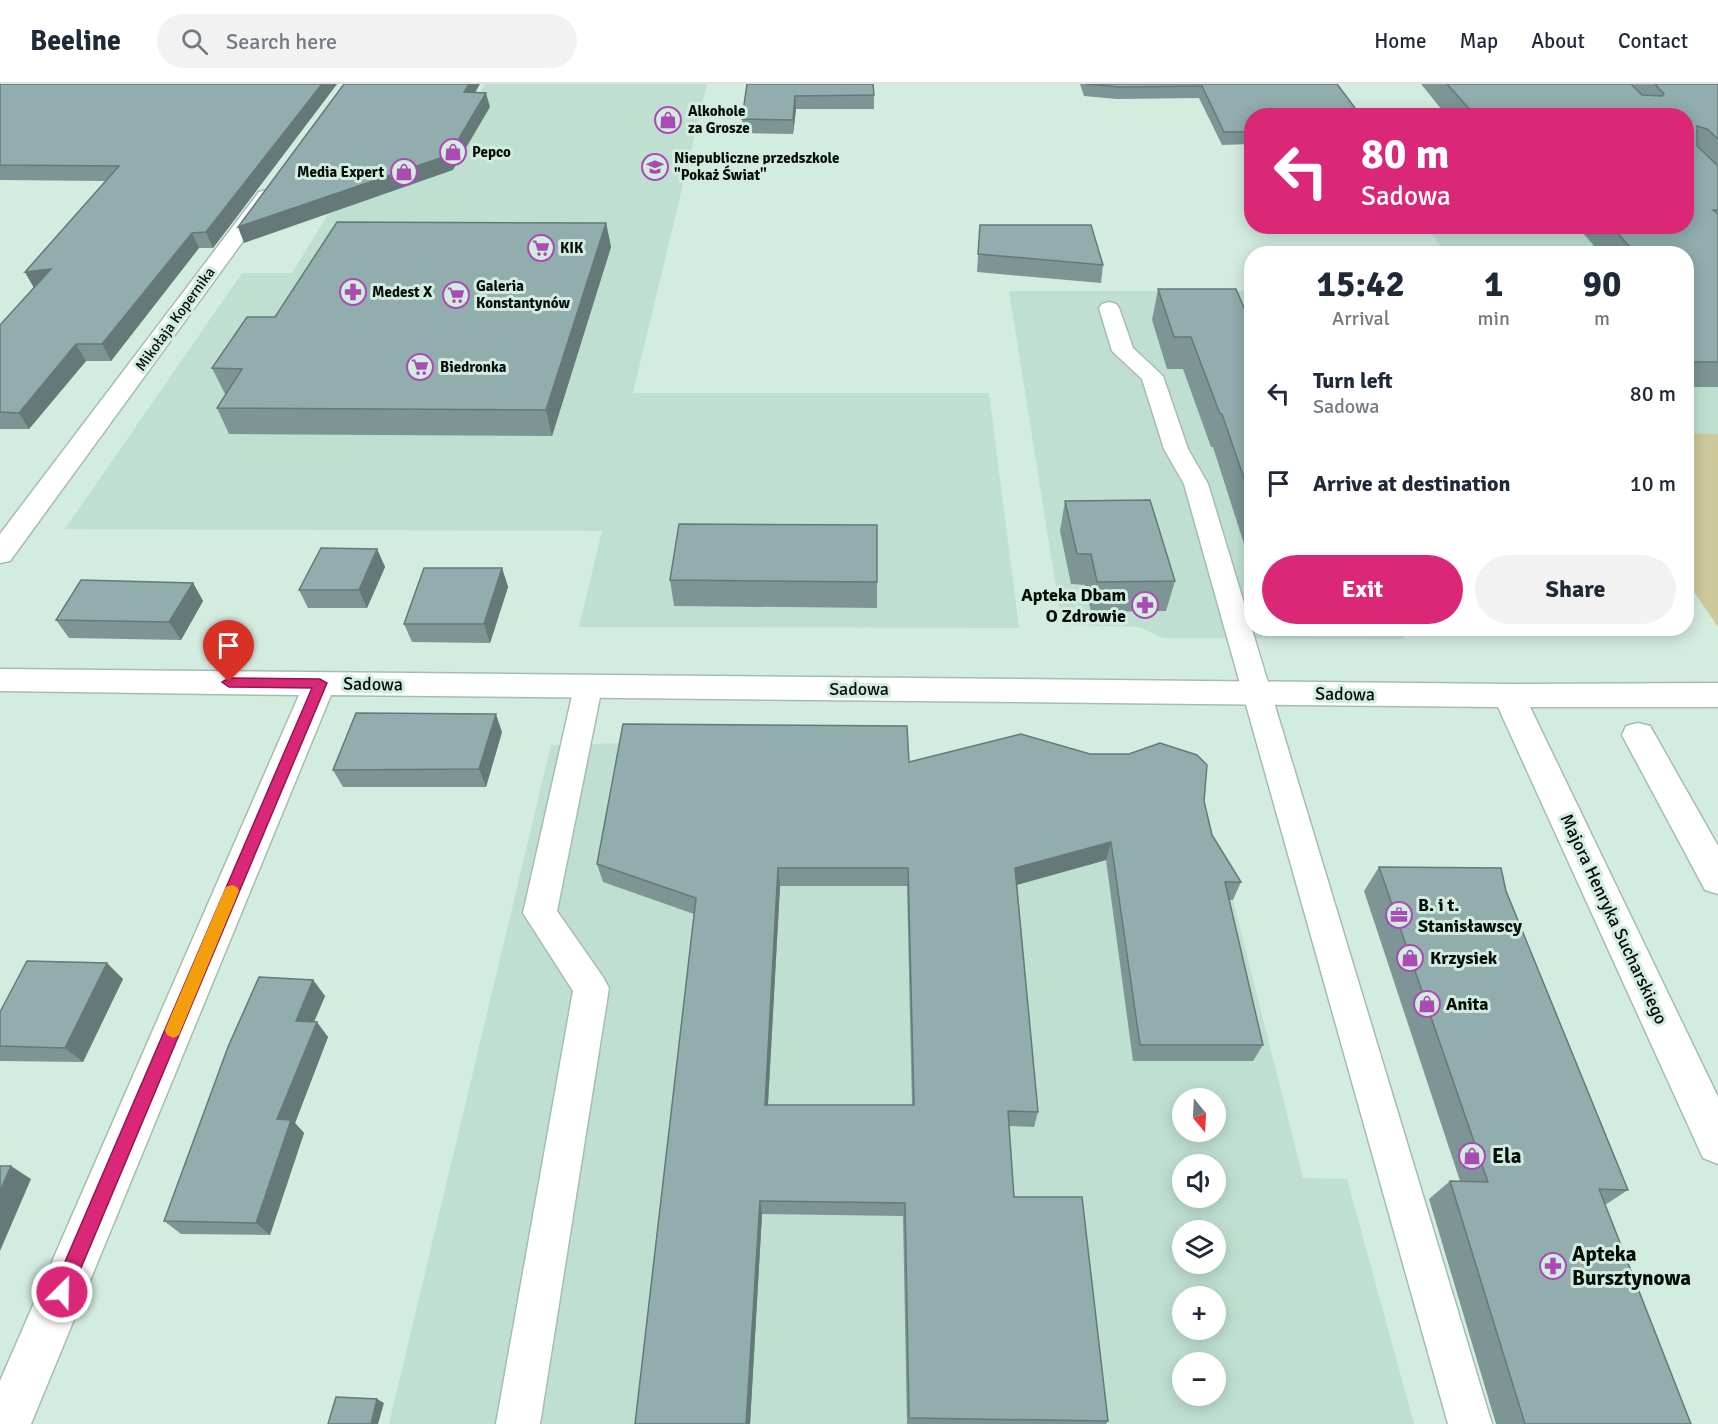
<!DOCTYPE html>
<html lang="en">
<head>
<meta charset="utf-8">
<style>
  :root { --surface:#fff; --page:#f2f2f3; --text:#1f2937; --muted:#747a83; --line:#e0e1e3; --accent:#db2777 }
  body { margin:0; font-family:Signika,sans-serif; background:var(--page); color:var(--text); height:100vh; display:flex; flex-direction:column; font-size:22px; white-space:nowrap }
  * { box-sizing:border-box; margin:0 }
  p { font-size:20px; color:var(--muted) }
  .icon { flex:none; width:33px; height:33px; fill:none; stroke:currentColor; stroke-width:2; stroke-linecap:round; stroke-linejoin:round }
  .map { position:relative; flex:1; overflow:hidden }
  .sheet { position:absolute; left:1244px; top:162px; width:450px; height:390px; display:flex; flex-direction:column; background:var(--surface); border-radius:24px; box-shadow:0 3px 15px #0003 }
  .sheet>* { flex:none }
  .banner { position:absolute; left:1244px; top:24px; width:450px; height:126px; border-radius:24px; box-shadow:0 3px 15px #0003; background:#db2777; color:#fff; overflow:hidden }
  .needle { width:39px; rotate:162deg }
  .tools { position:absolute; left:1172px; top:1004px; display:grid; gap:12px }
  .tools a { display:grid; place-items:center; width:54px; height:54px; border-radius:50%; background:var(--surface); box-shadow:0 3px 15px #0003; font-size:30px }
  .pin { position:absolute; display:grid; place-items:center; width:51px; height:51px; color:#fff; margin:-62px -26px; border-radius:50% 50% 50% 0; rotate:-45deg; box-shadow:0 0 6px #0007 }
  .pin .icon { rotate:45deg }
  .me { position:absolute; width:66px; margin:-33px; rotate:23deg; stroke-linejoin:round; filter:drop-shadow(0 0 4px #0008) }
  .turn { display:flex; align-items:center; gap:21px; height:126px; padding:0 18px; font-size:27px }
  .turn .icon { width:78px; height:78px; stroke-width:2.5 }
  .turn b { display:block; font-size:42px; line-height:51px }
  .eta { display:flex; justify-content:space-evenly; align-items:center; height:102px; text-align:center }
  .eta b { font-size:36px; font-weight:700; line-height:42px }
  .button { display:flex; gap:12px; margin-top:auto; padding:12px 18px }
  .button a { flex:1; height:69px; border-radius:36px; background:var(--accent); color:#fff; font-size:24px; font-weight:700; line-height:69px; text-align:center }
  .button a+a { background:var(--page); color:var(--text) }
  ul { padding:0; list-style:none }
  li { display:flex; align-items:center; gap:18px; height:90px; padding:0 18px }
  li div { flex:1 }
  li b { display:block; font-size:22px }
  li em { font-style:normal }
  header { display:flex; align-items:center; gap:36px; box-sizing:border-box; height:84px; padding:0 30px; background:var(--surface); border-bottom:2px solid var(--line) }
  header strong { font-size:28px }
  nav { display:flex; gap:33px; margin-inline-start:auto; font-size:21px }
  .search { width:420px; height:54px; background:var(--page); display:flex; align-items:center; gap:15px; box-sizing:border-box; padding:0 21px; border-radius:33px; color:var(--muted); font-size:22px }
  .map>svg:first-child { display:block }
  .built { fill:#bfe0d0; fill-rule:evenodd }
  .green { fill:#cec99b }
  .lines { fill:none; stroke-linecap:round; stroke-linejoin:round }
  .lane-casing { stroke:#a5bdb1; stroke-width:3 }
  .street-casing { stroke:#a5bdb1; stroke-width:3 }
  .lane { fill:#fff; fill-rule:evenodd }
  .street { fill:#fff; fill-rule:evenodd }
  .wall { fill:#7d9595; fill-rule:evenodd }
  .shaded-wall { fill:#667979 }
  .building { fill:#91adad; stroke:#667979; stroke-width:1.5; fill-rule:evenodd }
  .route { fill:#db2777; stroke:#8e194d; stroke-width:1.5 }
  .slow { fill:#f59e0b }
  .labels { text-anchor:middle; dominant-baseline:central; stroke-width:6; stroke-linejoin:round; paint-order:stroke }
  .far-poi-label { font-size:15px; font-weight:bold; fill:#060e0a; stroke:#d3ece0; text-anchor:start }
  .far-street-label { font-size:15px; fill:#060e0a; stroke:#d3ece0 }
  .poi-label { font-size:18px; font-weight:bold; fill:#060e0a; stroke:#d3ece0; text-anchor:start }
  .street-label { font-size:18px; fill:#060e0a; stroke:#d3ece0 }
  .near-poi-label { font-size:21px; font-weight:bold; fill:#060e0a; stroke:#d3ece0; text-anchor:start }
</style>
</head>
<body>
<header>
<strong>Beeline</strong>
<div class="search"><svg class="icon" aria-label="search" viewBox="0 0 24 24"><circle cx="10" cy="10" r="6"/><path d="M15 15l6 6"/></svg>Search here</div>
<nav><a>Home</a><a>Map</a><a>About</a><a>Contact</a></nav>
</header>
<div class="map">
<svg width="1718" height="1340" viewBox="0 0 1718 1340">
  <rect width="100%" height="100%" fill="#d3ece0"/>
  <!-- built -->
  <g class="built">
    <polygon points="485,0 707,0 633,309 989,309 1019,544 579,543 602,447 65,445 242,189 292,189 333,122 472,23"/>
    <polygon points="1718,134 1718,350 1686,349 1686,170 1445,169 1427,143 1686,142"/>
    <polygon points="1009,207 1251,207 1251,544 1400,545 1404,555 1163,554 1140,543 1062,541"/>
    <path d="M 627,659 L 907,687 L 1204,769 L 1233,816 L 1303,1094 L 1347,1095 L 1414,1340 L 389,1340 L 551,661 ZM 1182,1014 L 1215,1014 L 1215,1047 L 1182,1047 ZM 1182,1080 L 1215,1080 L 1215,1113 L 1182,1113 ZM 1182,1146 L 1215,1146 L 1215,1179 L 1182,1179 ZM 1182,1212 L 1215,1212 L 1215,1245 L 1182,1245 ZM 1182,1278 L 1215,1278 L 1215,1311 L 1182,1311 Z"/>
  </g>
  <!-- green -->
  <polygon class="green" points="1686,349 1718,350 1718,543 1686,496"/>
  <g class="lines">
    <defs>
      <g id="lane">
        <polygon points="1109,218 1116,220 1119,224 1133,264 1163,292 1188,365 1208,400 1492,1340 1448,1340 1184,400 1164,365 1142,295 1112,267 1099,224 1102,220"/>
        <polygon points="588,593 598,596 602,603 557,827 603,893 609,904 540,1340 496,1340 573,907 523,829 574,603 578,596"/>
      </g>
      <g id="street">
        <polygon points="266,106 273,108 276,112 273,116 10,477 0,479 0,450 259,108"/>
        <polygon points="0,585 1509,600 1718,599 1718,623 1530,623 1718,1013 1718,1080 1703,1074 1498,623 331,611 31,1340 0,1340 0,1297 299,611 0,607"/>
        <polygon points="1638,639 1650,642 1718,762 1718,810 1705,806 1622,651 1626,642"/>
      </g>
    </defs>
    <!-- lane casing -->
    <use href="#lane" class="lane-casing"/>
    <!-- street casing -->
    <use href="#street" class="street-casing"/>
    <!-- lane -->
    <use href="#lane" class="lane"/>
    <!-- street -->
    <use href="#street" class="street"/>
  </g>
  <!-- wall -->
  <g class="wall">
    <polygon points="0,0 337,0 213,164 199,164 111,277 86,277 29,345 0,345 0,241 34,203 25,188 106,97 0,96"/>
    <polygon points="747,0 874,11 874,25 796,25 793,50 743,49 742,35"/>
    <polygon points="1080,0 1337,0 1251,32 1251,60 1222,61 1199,14 1117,15 1084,12"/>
    <polygon points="1421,0 1718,0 1718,303 1686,303 1686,170 1601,170 1583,149 1586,142 1686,142 1686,32 1447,32"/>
    <polygon points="606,139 611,163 552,352 229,350 217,324 226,310 225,310 212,284 275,233"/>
    <polygon points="980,141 1103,181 1101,199 977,188"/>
    <polygon points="1158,205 1251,240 1251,463 1245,463 1213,363 1211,363 1183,285 1167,285 1152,236"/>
    <polygon points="1065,417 1175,497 1166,527 1091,528 1085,501 1071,500 1060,447"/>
    <polygon points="377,465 385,483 367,524 308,524 299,506"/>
    <polygon points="502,484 508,503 490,559 412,558 404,540"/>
    <polygon points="670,496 877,498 877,524 674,522"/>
    <polygon points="193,499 203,517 181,556 69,554 56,536"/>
    <polygon points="502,648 486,703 343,703 333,686"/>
    <path d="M 909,678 L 1204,717 L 1212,751 L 1241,798 L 1233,816 L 1229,816 L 1263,961 L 1253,977 L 1133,977 L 1106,776 L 1017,801 L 1038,1028 L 1034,1043 L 1009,1042 L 1014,1113 L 1108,1337 L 1106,1340 L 907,1340 L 903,1132 L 762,1130 L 750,1340 L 635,1340 L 694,830 L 603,798 L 597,780 ZM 780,802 L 907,802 L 912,1021 L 768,1021 Z"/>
    <polygon points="1379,783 1506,807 1628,1106 1605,1121 1691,1340 1496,1340 1429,1115 1450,1097 1460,1097 1364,807"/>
    <polygon points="123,895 83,978 0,977 0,928"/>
    <polygon points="313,896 325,912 314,938 328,953 295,1039 304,1049 270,1151 181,1150 164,1137"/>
  </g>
  <!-- shaded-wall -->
  <g class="shaded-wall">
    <polygon points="322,0 337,0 213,164 206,148"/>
    <polygon points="469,0 480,0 467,23 464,8"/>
    <polygon points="486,9 490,23 453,86 244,159 238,143"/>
    <polygon points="795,12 796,25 793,50 793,36"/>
    <polygon points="606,139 611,163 552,352 546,326"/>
    <polygon points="192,149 199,164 111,277 102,260"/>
    <polygon points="51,185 34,204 25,188"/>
    <polygon points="76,260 86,277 29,345 19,329"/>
    <polygon points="377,465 385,483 367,524 359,506"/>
    <polygon points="502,484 508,503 490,559 484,540"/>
    <polygon points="193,499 203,517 181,556 169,538"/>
    <polygon points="496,630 502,648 486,703 479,685"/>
    <polygon points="1111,758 1106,776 1012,802 1015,784"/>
    <polygon points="778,784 780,802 767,1036 765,1021"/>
    <polygon points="107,879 123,895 83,978 65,964"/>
    <polygon points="313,896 325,912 308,952 296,937"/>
    <polygon points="317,938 328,953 295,1039 304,1049 270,1151 256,1139 277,1035"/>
    <polygon points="11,1082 31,1095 0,1167 0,1107"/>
    <polygon points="760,1117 762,1130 750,1340 746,1340"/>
    <polygon points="377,1315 384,1319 378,1340 371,1340"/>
  </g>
  <!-- building -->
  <g class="building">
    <polygon points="0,0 322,0 206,148 192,149 102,260 76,260 19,329 0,328 0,241 51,185 25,188 119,82 0,81"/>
    <polygon points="344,0 469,0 464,8 486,9 449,71 238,143"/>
    <polygon points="747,0 873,0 874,11 795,12 793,36 742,35"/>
    <polygon points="1086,0 1337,0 1361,32 1251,32 1251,48 1224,48 1202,2 1119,3"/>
    <polygon points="1447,0 1631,0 1642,11 1662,12 1664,10 1655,0 1718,0 1718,55 1707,45 1697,42 1697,62 1718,82 1718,126 1713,126 1718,130 1718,278 1694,278 1686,268 1686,170 1636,170 1611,142 1686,142 1686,32 1572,32 1569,28 1472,28"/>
    <polygon points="337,138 606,139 546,326 217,324 242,285 212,284 247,233 275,233"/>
    <polygon points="980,141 1091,141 1103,181 978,170"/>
    <polygon points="1158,205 1236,205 1251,240 1251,415 1222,330 1220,330 1191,253 1174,253"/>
    <polygon points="1150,416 1175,497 1097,498 1091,470 1077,470 1065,417"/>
    <polygon points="679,440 877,441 877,498 670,496"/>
    <polygon points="321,464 377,465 359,506 299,506"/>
    <polygon points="424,484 502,484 484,540 404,540"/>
    <polygon points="81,496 193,499 169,538 56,536"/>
    <polygon points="356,629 496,630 479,685 333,686"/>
    <path d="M 623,640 L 907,642 L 909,678 L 1021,650 L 1090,670 L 1129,670 L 1160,659 L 1197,671 L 1207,681 L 1204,717 L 1212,751 L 1241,798 L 1225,798 L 1263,961 L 1140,961 L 1111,758 L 1015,784 L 1038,1028 L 1008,1027 L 1014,1113 L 1082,1113 L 1108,1337 L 909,1334 L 905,1119 L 760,1117 L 746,1340 L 635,1340 L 696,814 L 597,780 ZM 778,784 L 908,784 L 914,1021 L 765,1021 Z"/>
    <polygon points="1379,783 1501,784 1506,807 1628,1106 1599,1105 1691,1340 1525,1340 1450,1097 1488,1098"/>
    <polygon points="27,877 107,879 65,964 0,962 0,928"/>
    <polygon points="259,893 313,896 296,937 317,938 277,1035 291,1036 256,1139 164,1137 228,963"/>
    <polygon points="0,1082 11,1082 0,1107"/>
    <polygon points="336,1313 377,1315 371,1340 328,1340"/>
  </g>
  <!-- route -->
  <polygon class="route" points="229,594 320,595 327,599 68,1215 62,1218 55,1215 52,1208 312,604 229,603 222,598"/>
  <!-- slow -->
  <polygon class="slow" points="232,801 237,803 239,807 181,946 179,951 173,954 167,951 165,946 224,807 226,803"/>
  <!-- icons -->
  <defs>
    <symbol id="shop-ring" viewBox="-11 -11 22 22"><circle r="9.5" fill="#d3ece0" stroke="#aa4bb4" stroke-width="1.5"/><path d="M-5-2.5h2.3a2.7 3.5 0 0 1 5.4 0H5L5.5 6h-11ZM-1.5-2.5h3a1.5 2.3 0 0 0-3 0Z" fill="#aa4bb4"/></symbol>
    <symbol id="school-ring" viewBox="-11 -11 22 22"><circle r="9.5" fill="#d3ece0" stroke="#aa4bb4" stroke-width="1.5"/><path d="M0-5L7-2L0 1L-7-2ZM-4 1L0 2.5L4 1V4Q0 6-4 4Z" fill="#aa4bb4"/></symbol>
    <symbol id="supermarket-ring" viewBox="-11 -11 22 22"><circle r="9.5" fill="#d3ece0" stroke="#aa4bb4" stroke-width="1.5"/><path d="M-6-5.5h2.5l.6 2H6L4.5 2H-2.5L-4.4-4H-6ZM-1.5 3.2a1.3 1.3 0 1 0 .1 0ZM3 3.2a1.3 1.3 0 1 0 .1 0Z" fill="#aa4bb4"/></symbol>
    <symbol id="pharmacy-ring" viewBox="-11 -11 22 22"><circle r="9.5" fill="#d3ece0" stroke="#aa4bb4" stroke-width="1.5"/><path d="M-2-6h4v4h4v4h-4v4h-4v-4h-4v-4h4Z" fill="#aa4bb4"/></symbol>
    <symbol id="office-ring" viewBox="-11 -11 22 22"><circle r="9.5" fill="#d3ece0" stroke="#aa4bb4" stroke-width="1.5"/><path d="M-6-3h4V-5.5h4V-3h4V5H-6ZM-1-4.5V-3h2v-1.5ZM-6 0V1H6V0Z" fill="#aa4bb4"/></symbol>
  </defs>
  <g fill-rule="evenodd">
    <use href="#shop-ring" x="653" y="21" width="30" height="30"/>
    <use href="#shop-ring" x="438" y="53" width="30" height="30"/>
    <use href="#school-ring" x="640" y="68" width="30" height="30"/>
    <use href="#shop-ring" x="389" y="73" width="30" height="30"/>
    <use href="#supermarket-ring" x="526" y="149" width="30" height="30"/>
    <use href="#pharmacy-ring" x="338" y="193" width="30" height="30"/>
    <use href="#supermarket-ring" x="441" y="196" width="30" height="30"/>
    <use href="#supermarket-ring" x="405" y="268" width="30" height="30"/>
    <use href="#pharmacy-ring" x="1130" y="506" width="30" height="30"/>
    <use href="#office-ring" x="1384" y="816" width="30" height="30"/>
    <use href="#shop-ring" x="1395" y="859" width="30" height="30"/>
    <use href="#shop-ring" x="1412" y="905" width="30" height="30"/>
    <use href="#shop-ring" x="1457" y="1057" width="30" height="30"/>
    <use href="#pharmacy-ring" x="1538" y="1167" width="30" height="30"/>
  </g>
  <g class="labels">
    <!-- far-poi labels -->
    <g class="far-poi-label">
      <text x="688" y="27">Alkohole<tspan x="688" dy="17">za Grosze</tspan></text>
      <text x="472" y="68">Pepco</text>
      <text x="674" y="74">Niepubliczne przedszkole<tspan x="674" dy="17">"Pokaż Świat"</tspan></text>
      <text x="384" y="88" text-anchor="end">Media Expert</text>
      <text x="560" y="164">KIK</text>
      <text x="476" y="202">Galeria<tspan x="476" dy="17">Konstantynów</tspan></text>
      <text x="372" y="208">Medest X</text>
      <text x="440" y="283">Biedronka</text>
    </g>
    <!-- far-street labels -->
    <g class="far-street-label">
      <text transform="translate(175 235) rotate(-54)">Mikołaja Kopernika</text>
    </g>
    <!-- poi labels -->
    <g class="poi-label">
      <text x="1126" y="511" text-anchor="end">Apteka Dbam<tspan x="1126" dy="21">O Zdrowie</tspan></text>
      <text x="1418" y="821">B. i t.<tspan x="1418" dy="21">Stanisławscy</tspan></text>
      <text x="1430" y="874">Krzysiek</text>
      <text x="1446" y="920">Anita</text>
    </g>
    <!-- street labels -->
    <g class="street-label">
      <text transform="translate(373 600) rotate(1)">Sadowa</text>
      <text x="859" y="605">Sadowa</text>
      <text transform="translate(1345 610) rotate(1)">Sadowa</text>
      <text transform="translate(1614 835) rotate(65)">Majora Henryka Sucharskiego</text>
    </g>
    <!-- near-poi labels -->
    <g class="near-poi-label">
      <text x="1492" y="1072">Ela</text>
      <text x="1572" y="1170">Apteka<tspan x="1572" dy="24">Bursztynowa</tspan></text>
    </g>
  </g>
</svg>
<div class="tools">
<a><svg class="needle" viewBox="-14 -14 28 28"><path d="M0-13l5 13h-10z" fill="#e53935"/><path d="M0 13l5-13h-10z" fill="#747a83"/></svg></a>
<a><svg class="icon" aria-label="sound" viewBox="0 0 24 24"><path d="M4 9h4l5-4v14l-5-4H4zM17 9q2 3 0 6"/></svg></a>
<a><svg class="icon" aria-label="layers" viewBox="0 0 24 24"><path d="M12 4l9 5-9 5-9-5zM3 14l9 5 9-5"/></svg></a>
<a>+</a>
<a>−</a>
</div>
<div class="pin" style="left:229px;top:598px;background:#d93025"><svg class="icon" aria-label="arrive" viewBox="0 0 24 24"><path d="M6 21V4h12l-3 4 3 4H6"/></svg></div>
<svg class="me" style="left:62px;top:1208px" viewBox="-20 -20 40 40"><circle r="17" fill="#db2777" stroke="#fff" stroke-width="3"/><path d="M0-11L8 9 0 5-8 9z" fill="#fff"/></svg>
<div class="banner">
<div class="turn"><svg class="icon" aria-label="left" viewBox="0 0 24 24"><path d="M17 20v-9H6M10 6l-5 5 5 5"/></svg><div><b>80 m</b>Sadowa</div></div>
</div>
<section class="sheet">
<div class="eta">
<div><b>15:42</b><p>Arrival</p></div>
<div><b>1</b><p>min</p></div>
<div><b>90</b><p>m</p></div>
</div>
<ul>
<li><svg class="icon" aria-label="left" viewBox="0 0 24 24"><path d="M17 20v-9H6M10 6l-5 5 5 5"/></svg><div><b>Turn left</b><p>Sadowa</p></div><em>80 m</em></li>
<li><svg class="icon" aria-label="arrive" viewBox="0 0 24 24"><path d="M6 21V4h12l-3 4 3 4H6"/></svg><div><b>Arrive at destination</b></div><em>10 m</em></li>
</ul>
<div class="button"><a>Exit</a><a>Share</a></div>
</section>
</div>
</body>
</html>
